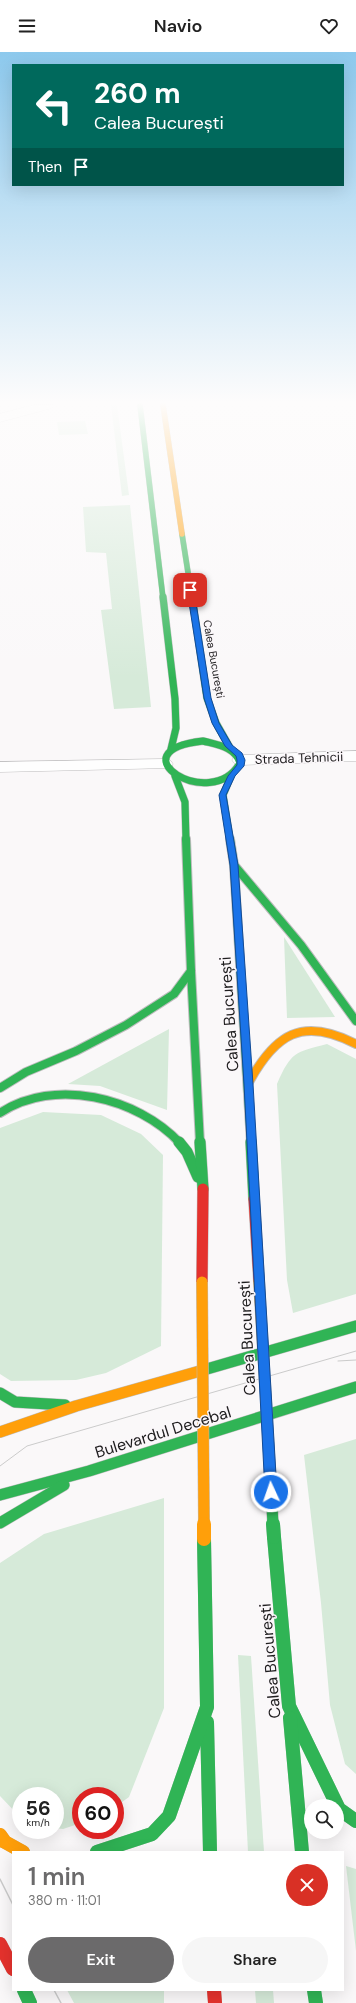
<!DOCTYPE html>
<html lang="en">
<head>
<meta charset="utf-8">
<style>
  :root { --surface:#fff; --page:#f6f6f6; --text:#222; --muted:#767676; --accent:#6b6a6b }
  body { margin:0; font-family:"DM Sans",sans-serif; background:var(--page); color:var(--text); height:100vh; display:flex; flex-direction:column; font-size:15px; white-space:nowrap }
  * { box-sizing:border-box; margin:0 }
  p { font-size:13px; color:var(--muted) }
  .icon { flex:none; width:22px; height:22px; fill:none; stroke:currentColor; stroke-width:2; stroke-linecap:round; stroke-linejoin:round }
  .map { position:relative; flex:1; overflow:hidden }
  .side { position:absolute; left:12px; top:1799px; width:332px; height:140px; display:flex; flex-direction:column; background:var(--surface); border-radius:0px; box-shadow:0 4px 16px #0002 }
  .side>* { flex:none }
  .banner { position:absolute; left:12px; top:12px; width:332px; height:122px; border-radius:0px; box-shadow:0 4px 16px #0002; background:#00695c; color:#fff; overflow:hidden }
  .buttons { position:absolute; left:304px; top:1747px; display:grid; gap:8px }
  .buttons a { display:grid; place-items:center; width:40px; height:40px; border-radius:50%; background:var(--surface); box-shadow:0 4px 16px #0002; font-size:20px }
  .speed { position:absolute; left:12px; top:1735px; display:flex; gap:8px; font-size:20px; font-weight:700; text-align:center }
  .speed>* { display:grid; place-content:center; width:52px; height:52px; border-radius:50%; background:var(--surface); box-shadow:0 4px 16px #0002; line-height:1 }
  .speed small { font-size:10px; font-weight:400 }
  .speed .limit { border:6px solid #d22; background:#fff; color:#111 }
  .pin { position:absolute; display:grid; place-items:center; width:34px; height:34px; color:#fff; margin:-17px; border-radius:8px; box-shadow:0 2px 6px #0006 }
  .me { position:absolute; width:44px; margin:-22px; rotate:357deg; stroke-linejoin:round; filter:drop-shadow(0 0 3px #0008) }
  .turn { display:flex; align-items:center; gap:14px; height:84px; padding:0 16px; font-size:18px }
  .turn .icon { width:52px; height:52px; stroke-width:2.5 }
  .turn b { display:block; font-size:28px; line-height:34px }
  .then { display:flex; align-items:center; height:38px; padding:0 16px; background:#0003; gap:8px; font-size:15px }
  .round { display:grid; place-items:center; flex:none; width:42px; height:42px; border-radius:21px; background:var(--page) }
  .summary { display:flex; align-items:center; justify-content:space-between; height:68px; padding:0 16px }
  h1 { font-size:24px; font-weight:600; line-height:30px; color:var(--accent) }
  .cta { display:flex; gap:8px; margin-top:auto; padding:8px 16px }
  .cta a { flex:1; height:46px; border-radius:24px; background:var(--accent); color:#fff; font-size:16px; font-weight:600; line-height:46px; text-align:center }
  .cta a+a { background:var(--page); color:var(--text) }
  header { display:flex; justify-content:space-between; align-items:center; height:52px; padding:0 16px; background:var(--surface); font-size:18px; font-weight:600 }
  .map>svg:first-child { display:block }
  .green { fill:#d6ead9 }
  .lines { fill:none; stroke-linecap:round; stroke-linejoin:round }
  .street-casing { stroke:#bebdbe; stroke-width:1 }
  .fast-far4-casing { stroke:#bebdbe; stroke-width:6 }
  .fast-far3-casing { stroke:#bebdbe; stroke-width:8 }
  .fast-far2-casing { stroke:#bebdbe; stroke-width:10 }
  .fast-far1-casing { stroke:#bebdbe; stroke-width:12 }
  .fast-casing { stroke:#bebdbe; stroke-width:14 }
  .slow-far3-casing { stroke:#bebdbe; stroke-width:6 }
  .slow-far2-casing { stroke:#bebdbe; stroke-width:10 }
  .slow-far1-casing { stroke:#bebdbe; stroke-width:12 }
  .slow-casing { stroke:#bebdbe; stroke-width:14 }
  .jam-far1-casing { stroke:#bebdbe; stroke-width:12 }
  .jam-casing { stroke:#bebdbe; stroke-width:14 }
  .street { fill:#fefefe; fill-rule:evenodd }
  .fast-far4 { stroke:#30b455; stroke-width:5.5 }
  .fast-far3 { stroke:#30b455; stroke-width:7 }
  .fast-far2 { stroke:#30b455; stroke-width:8 }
  .fast-far1 { stroke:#30b455; stroke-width:11 }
  .fast { stroke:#30b455; stroke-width:14 }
  .slow-far3 { stroke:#ff9f0a; stroke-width:5.5 }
  .slow-far2 { stroke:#ff9f0a; stroke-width:8 }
  .slow-far1 { stroke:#ff9f0a; stroke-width:11 }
  .slow { stroke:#ff9f0a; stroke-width:14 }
  .jam-far1 { stroke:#e5322d; stroke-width:11 }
  .jam { stroke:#e5322d; stroke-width:14 }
  .tram-far1 { stroke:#cbcbcb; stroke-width:1 }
  .tram { stroke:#cbcbcb; stroke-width:1.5 }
  .fast-bridge-far1-casing { stroke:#bebdbe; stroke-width:12; stroke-linecap:butt }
  .fast-bridge-casing { stroke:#bebdbe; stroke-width:14; stroke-linecap:butt }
  .slow-bridge-far1-casing { stroke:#bebdbe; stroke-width:12; stroke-linecap:butt }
  .slow-bridge-casing { stroke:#bebdbe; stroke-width:14; stroke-linecap:butt }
  .fast-bridge-far1 { stroke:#30b455; stroke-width:11 }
  .fast-bridge { stroke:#30b455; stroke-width:14 }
  .slow-bridge-far1 { stroke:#ff9f0a; stroke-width:11 }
  .slow-bridge { stroke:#ff9f0a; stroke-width:14 }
  .route { fill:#1a73e8; stroke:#114b97 }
  .labels { text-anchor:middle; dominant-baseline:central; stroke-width:3; stroke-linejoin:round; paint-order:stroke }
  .far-street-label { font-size:11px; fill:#1e1d1e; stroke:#fbf7fa }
  .street-label { font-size:13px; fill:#1e1d1e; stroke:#fbf7fa }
  .near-street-label { font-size:16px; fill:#1e1d1e; stroke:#fbf7fa }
</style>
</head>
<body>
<header><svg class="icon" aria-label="menu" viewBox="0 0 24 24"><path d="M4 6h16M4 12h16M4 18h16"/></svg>Navio<svg class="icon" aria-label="heart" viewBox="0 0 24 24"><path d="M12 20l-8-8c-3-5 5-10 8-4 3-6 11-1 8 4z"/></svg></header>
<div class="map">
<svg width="356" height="1951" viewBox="0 0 356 1951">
  <rect width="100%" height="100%" fill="#faf8f9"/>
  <!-- green -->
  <g class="green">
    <polygon points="111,353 117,353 129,443 122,444"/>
    <polygon points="85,369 88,382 59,383 57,370"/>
    <polygon points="130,453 151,655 114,657 101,558 112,557 106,501 86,500 83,455"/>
    <polygon points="284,885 335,965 287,966"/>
    <polygon points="169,977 167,1058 100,1034 68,1032"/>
    <path d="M 327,992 L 356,1007 L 356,1242 L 293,1261 L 287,1228 L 277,1032 C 291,1000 295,1000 327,992 Z"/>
    <polygon points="43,1060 101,1063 141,1082 163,1103 161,1294 106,1321 76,1328 11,1329 0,1322 0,1076"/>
    <polygon points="356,1387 356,1722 345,1712 330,1653 321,1551 304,1403"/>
    <polygon points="164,1446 164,1656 129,1745 115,1755 115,1744 81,1744 81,1771 63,1777 55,1776 55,1744 21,1744 21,1766 0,1744 0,1511 44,1482"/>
    <polygon points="238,1603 251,1604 264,1800 248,1800"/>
    <polygon points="346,1814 356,1817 356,1899"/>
    <polygon points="67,1938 164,1938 164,1951 74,1951"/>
    <polygon points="255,1938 273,1938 274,1951 256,1951"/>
  </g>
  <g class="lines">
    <defs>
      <g id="street">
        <polygon points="34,353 54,353 52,356 0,370 0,362"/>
        <polygon points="356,699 356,709 241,713 235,712 232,708 235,704 241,703"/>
        <polygon points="164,707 170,708 173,712 170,716 0,720 0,710"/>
      </g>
      <g id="fast-far4">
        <polyline points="140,353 163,546"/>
        <polyline points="182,482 192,546"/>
      </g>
      <g id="fast-far3">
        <polyline points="163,545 175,647 176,676 171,697"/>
        <polyline points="192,545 207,646 216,671 229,694"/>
        <path d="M 203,689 C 218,693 235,695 240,711 C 211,762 113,699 203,689 Z"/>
        <polyline points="175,724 185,750 186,788"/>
        <polyline points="230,788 223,743 231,724"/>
      </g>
      <g id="fast-far2">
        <polyline points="186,787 191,919 200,1091"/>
        <polyline points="230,787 234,813 251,1091"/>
        <polyline points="234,813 301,893 356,969"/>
        <polyline points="0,1036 26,1020 76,999 126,973 174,942 191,919"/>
        <path d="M 0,1061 C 54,1025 137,1045 180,1091"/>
      </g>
      <g id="fast-far1">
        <polyline points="179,1090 187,1100 198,1125"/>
        <polyline points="200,1090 203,1137"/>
        <polyline points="251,1090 254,1147"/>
        <polyline points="200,1319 356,1274"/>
        <polyline points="0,1341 15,1350 65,1353"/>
        <polyline points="0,1443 89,1419 356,1335"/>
        <polyline points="0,1471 64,1433"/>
      </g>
      <g id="fast">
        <polyline points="274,1485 289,1654 339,1757 356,1769"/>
        <polyline points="290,1666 302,1800"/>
        <polyline points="207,1670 210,1800"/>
        <polyline points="97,1800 152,1782 169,1764 207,1655 204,1487"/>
        <polyline points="24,1938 30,1951"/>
        <polyline points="314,1938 316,1951"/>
      </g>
      <polyline id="slow-far3" points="163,353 182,482"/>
      <path id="slow-far2" d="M 248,1032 C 275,982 302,964 356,992"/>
      <polyline id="slow-far1" points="0,1380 76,1354 200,1319"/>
      <polyline id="slow" points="0,1783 5,1790 23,1800"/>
      <g id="jam-far1">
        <polyline points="254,1147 259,1229"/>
        <polyline points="202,1230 203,1137"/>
      </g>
      <g id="jam">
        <polyline points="0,1892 13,1917"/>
        <polyline points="214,1938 215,1951"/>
      </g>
    </defs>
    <!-- street casing -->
    <use href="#street" class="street-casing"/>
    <!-- fast-far4 casing -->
    <use href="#fast-far4" class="fast-far4-casing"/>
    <!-- fast-far3 casing -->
    <use href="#fast-far3" class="fast-far3-casing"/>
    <!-- fast-far2 casing -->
    <use href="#fast-far2" class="fast-far2-casing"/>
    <!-- fast-far1 casing -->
    <use href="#fast-far1" class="fast-far1-casing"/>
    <!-- fast casing -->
    <use href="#fast" class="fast-casing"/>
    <!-- slow-far3 casing -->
    <use href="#slow-far3" class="slow-far3-casing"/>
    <!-- slow-far2 casing -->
    <use href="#slow-far2" class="slow-far2-casing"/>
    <!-- slow-far1 casing -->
    <use href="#slow-far1" class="slow-far1-casing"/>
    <!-- slow casing -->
    <use href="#slow" class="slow-casing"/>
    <!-- jam-far1 casing -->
    <use href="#jam-far1" class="jam-far1-casing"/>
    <!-- jam casing -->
    <use href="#jam" class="jam-casing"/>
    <!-- street -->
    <use href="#street" class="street"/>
    <!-- fast-far4 -->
    <use href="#fast-far4" class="fast-far4"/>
    <!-- fast-far3 -->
    <use href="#fast-far3" class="fast-far3"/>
    <!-- fast-far2 -->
    <use href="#fast-far2" class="fast-far2"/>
    <!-- fast-far1 -->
    <use href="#fast-far1" class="fast-far1"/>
    <!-- fast -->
    <use href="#fast" class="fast"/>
    <!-- slow-far3 -->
    <use href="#slow-far3" class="slow-far3"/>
    <!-- slow-far2 -->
    <use href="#slow-far2" class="slow-far2"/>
    <!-- slow-far1 -->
    <use href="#slow-far1" class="slow-far1"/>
    <!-- slow -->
    <use href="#slow" class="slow"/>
    <!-- jam-far1 -->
    <use href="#jam-far1" class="jam-far1"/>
    <!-- jam -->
    <use href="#jam" class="jam"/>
    <!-- tram-far1 -->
    <g class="tram-far1">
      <polyline points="338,1309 356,1308"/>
      <polyline points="0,1414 27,1394 356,1299"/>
    </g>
    <!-- tram -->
    <g class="tram">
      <polyline points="0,1827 13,1853"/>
      <polyline points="54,1938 61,1951"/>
    </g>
    <defs>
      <polyline id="fast-bridge-far1" points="271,1435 273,1473"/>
      <polyline id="fast-bridge" points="273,1472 274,1485"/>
      <g id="slow-bridge-far1">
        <polyline points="259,1229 271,1435"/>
        <polyline points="202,1230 204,1473"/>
      </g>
      <polyline id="slow-bridge" points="204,1472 204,1487"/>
    </defs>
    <!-- fast-bridge-far1 casing -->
    <use href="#fast-bridge-far1" class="fast-bridge-far1-casing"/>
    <!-- fast-bridge casing -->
    <use href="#fast-bridge" class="fast-bridge-casing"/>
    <!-- slow-bridge-far1 casing -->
    <use href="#slow-bridge-far1" class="slow-bridge-far1-casing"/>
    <!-- slow-bridge casing -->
    <use href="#slow-bridge" class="slow-bridge-casing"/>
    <!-- fast-bridge-far1 -->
    <use href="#fast-bridge-far1" class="fast-bridge-far1"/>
    <!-- fast-bridge -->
    <use href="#fast-bridge" class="fast-bridge"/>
    <!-- slow-bridge-far1 -->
    <use href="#slow-bridge-far1" class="slow-bridge-far1"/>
    <!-- slow-bridge -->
    <use href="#slow-bridge" class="slow-bridge"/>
  </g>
  <!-- sky -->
  <linearGradient id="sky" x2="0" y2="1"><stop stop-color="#8dc9ed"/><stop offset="0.56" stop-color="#fdfcfc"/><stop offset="1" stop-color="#fdfcfc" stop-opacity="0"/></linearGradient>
  <rect width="356" height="626" fill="url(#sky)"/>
  <!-- route -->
  <polygon class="route" points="190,536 194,538 211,646 219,671 232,693 242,701 245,708 244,714 235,724 226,743 238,813 253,1032 277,1440 275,1444 271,1445 267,1444 265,1440 244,1032 230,813 219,743 228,724 237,713 237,708 236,704 225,694 212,671 204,646 187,538"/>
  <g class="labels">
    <!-- far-street labels -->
    <g class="far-street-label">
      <text transform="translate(214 607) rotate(80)">Calea București</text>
    </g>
    <!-- street labels -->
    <g class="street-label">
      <text transform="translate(299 706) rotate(-2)">Strada Tehnicii</text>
    </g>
    <!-- near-street labels -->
    <g class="near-street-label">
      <text transform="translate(229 962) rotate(-94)">Calea București</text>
      <text transform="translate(247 1286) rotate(-93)">Calea București</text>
      <text transform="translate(163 1380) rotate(-17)">Bulevardul Decebal</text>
      <text transform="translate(270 1609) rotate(-95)">Calea București</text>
    </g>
  </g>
</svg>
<div class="buttons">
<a><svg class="icon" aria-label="search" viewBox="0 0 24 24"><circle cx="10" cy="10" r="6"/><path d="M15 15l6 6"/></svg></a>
</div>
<div class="speed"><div>56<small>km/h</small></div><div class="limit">60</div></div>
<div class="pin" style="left:190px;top:538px;background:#d93025"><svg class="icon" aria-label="arrive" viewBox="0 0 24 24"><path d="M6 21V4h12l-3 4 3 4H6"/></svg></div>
<svg class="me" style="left:271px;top:1440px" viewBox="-20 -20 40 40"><circle r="17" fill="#1a73e8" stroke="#fff" stroke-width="3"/><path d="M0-11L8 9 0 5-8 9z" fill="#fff"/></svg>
<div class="banner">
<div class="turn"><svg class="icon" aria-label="left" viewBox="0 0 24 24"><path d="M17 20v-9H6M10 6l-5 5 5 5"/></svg><div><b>260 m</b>Calea București</div></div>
<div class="then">Then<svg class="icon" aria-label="arrive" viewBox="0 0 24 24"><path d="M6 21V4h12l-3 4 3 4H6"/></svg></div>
</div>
<section class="side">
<div class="summary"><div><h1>1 min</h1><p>380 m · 11:01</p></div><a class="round" style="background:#d93025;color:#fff"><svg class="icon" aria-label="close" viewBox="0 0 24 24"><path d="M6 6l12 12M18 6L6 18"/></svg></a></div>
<div class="cta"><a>Exit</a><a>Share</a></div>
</section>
</div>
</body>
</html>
